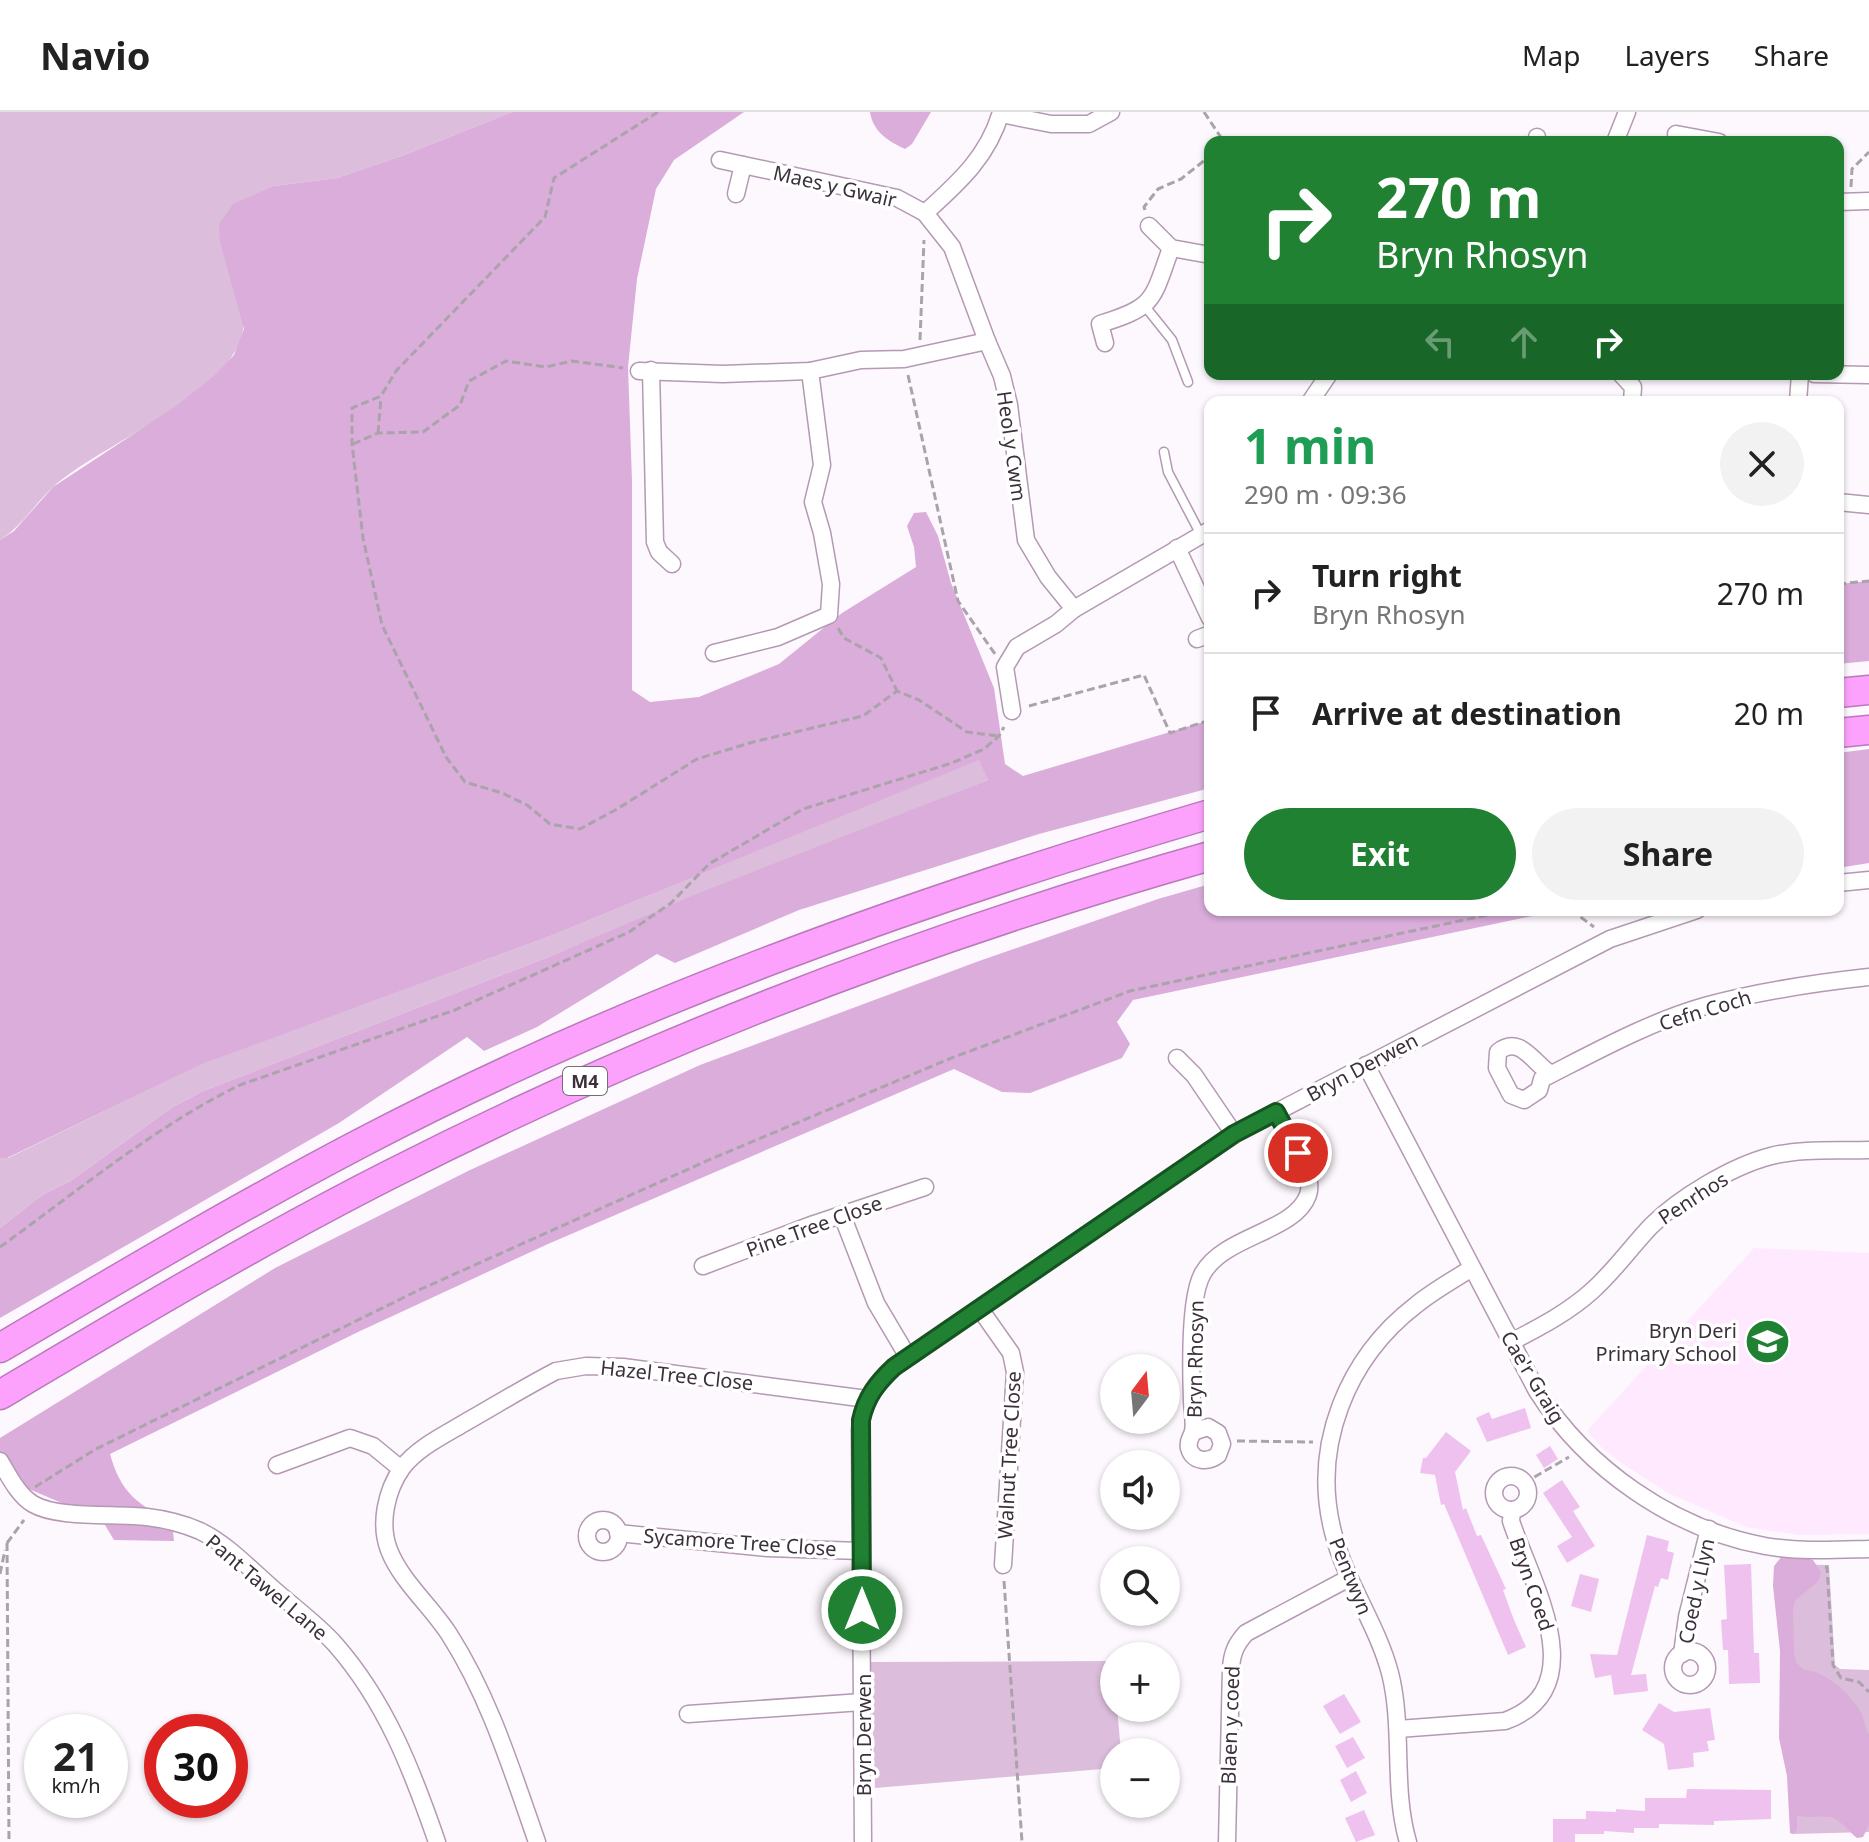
<!DOCTYPE html>
<html lang="en">
<head>
<meta charset="utf-8">
<style>
  :root { --surface:#fff; --page:#f2f2f2; --text:#222; --muted:#767676; --line:#e0e0e0; --accent:#208133 }
  body { margin:0; font-family:"Noto Sans",sans-serif; background:var(--page); color:var(--text); height:100vh; display:flex; flex-direction:column; font-size:30px; white-space:nowrap }
  * { box-sizing:border-box; margin:0 }
  p { font-size:26px; color:var(--muted) }
  .icon { flex:none; width:44px; height:44px; fill:none; stroke:currentColor; stroke-width:2; stroke-linecap:round; stroke-linejoin:round }
  .map { position:relative; flex:1; overflow:hidden }
  .details { position:absolute; left:1204px; top:284px; width:640px; height:520px; display:flex; flex-direction:column; background:var(--surface); border-radius:16px; box-shadow:0 2px 6px #0004 }
  .details>* { flex:none }
  .guide { position:absolute; left:1204px; top:24px; width:640px; height:244px; border-radius:16px; box-shadow:0 2px 6px #0004; background:#208133; color:#fff; overflow:hidden }
  .needle { width:52px; rotate:16deg }
  .buttons { position:absolute; left:1100px; top:1242px; display:grid; gap:16px }
  .buttons a { display:grid; place-items:center; width:80px; height:80px; border-radius:50%; background:var(--surface); box-shadow:0 2px 6px #0004; font-size:40px }
  .speed { position:absolute; left:24px; top:1602px; display:flex; gap:16px; font-size:40px; font-weight:700; text-align:center }
  .speed>* { display:grid; place-content:center; width:104px; height:104px; border-radius:50%; background:var(--surface); box-shadow:0 2px 6px #0004; line-height:1 }
  .speed small { font-size:20px; font-weight:400 }
  .speed .limit { border:12px solid #d22; background:#fff; color:#111 }
  .pin { position:absolute; display:grid; place-items:center; width:68px; height:68px; color:#fff; margin:-34px; border:4px solid #fff; border-radius:50%; box-shadow:0 2px 8px #0007 }
  .me { position:absolute; width:88px; margin:-44px; rotate:0deg; stroke-linejoin:round; filter:drop-shadow(0 0 6px #0008) }
  .turn { display:flex; align-items:center; gap:28px; height:168px; padding:0 40px; font-size:36px }
  .turn .icon { width:104px; height:104px; stroke-width:2.5 }
  .turn b { display:block; font-size:56px; line-height:68px }
  .lanes { display:flex; align-items:center; height:76px; padding:0 40px; background:#0003; justify-content:center; gap:40px; direction:ltr }
  .lanes .off { opacity:.35 }
  .round { display:grid; place-items:center; flex:none; width:84px; height:84px; border-radius:42px; background:var(--page) }
  .summary { display:flex; align-items:center; justify-content:space-between; height:136px; padding:0 40px }
  h1 { font-size:48px; font-weight:700; line-height:60px; color:#1e9e55 }
  .button { display:flex; gap:16px; margin-top:auto; padding:16px 40px }
  .button a { flex:1; height:92px; border-radius:48px; background:var(--accent); color:#fff; font-size:32px; font-weight:700; line-height:92px; text-align:center }
  .button a+a { background:var(--page); color:var(--text) }
  ul { padding:0; list-style:none }
  li { display:flex; align-items:center; gap:24px; height:120px; padding:0 40px; border-top:2px solid var(--line) }
  li div { flex:1 }
  li b { display:block; font-size:30px }
  li em { font-style:normal }
  header { display:flex; align-items:center; gap:48px; box-sizing:border-box; height:112px; padding:0 40px; background:var(--surface); border-bottom:2px solid var(--line) }
  header strong { font-size:38px }
  nav { display:flex; gap:44px; margin-inline-start:auto; font-size:28px }
  .map>svg:first-child { display:block }
  .built { fill:#fee9fe }
  .green { fill:#dcbedc }
  .forest { fill:#daadda }
  .building { fill:#efc1ef }
  .lines { fill:none; stroke-linecap:round; stroke-linejoin:round }
  .lane-casing { stroke:#b499b4; stroke-width:11 }
  .street-casing { stroke:#b499b4; stroke-width:19 }
  .highway-casing { stroke:#b87ab9; stroke-width:31 }
  .path { stroke:#aba3ab; stroke-width:3; stroke-dasharray:8 4; stroke-linecap:butt }
  .lane { stroke:#fff; stroke-width:8 }
  .street { stroke:#fff; stroke-width:16 }
  .highway { stroke:#fca2fd; stroke-width:28 }
  .route-casing { stroke:#155421; stroke-width:20 }
  .route { stroke:#208133; stroke-width:14 }
  .labels { text-anchor:middle; dominant-baseline:central; stroke-width:7; stroke-linejoin:round; paint-order:stroke }
  .shield { fill:#fff; stroke:#766e76; stroke-width:2 }
  .shield-label { font-size:18px; font-weight:bold; fill:#3b303b }
  .street-label { font-size:20px; fill:#3b303b; stroke:#fff }
  .poi-label { font-size:20px; fill:#3b303b; stroke:#fff; text-anchor:end }
</style>
</head>
<body>
<header>
<strong>Navio</strong>
<nav><a>Map</a><a>Layers</a><a>Share</a></nav>
</header>
<div class="map">
<svg width="1869" height="1730" viewBox="0 0 1869 1730">
  <rect width="100%" height="100%" fill="#fdf8fd"/>
  <!-- built -->
  <polygon class="built" points="1754,1136 1869,1141 1869,1422 1799,1423 1746,1415 1668,1381 1623,1352 1602,1336 1587,1319"/>
  <!-- green -->
  <g class="green">
    <path d="M 0,0 L 512,0 L 404,43 L 337,66 L 274,74 L 220,130 C 226,147 246,205 243,219 C 232,282 97,334 52,376 C 34,393 22,414 0,428 Z"/>
    <polygon points="980,647 988,668 556,842 203,979 171,996 72,1068 42,1083 0,1116 0,1046 8,1046 201,952 548,825"/>
    <polygon points="1780,1452 1829,1453 1835,1553 1840,1557 1869,1558 1869,1720 1793,1722"/>
    <polygon points="1113,1549 1114,1596 1117,1596 1121,1640 1114,1640 1114,1656 875,1676 870,1550"/>
  </g>
  <!-- forest -->
  <g class="forest">
    <polygon points="512,0 744,0 674,48 656,77 637,167 628,255 632,369 632,578 650,590 699,585 779,552 842,501 916,455 914,435 907,414 914,401 926,400 938,424 951,471 994,576 1005,652 1023,664 1210,608 1210,676 1039,722 799,798 675,851 657,842 537,915 484,939 467,925 339,1011 0,1206 0,1116 42,1083 72,1068 171,996 203,979 556,842 699,781 988,668 979,648 548,825 202,952 7,1046 0,1046 0,428 14,419 53,375 176,294 214,264 234,243 244,217 220,130 219,112 233,92 274,74 337,66 404,43"/>
    <path d="M 870,0 L 931,0 L 912,32 L 905,37 C 888,29 873,20 870,0 Z"/>
    <polygon points="1869,469 1869,549 1838,552 1838,472"/>
    <polygon points="1869,637 1869,751 1838,756 1838,641"/>
    <path d="M 1210,772 L 1210,798 L 1561,798 L 1133,888 L 1117,910 L 1130,932 L 1122,946 L 1030,981 L 1002,980 L 954,957 L 548,1132 L 358,1220 L 110,1342 C 121,1381 137,1392 172,1410 L 174,1429 L 114,1428 L 102,1408 L 17,1372 L 0,1340 L 0,1326 L 275,1156 L 470,1058 L 700,953 L 979,849 L 1158,787 Z"/>
    <path d="M 1782,1444 L 1799,1444 L 1813,1448 L 1821,1460 L 1818,1470 L 1795,1488 L 1793,1499 L 1794,1540 L 1796,1550 L 1804,1558 C 1824,1558 1851,1582 1860,1599 C 1865,1607 1864,1615 1869,1622 L 1869,1713 L 1863,1725 L 1857,1726 C 1849,1720 1841,1708 1831,1705 C 1819,1703 1808,1707 1797,1703 L 1797,1718 L 1793,1722 L 1790,1721 L 1787,1664 L 1779,1626 L 1780,1539 L 1773,1474 L 1774,1454 Z"/>
  </g>
  <!-- building -->
  <g class="building">
    <polygon points="1525,1296 1531,1316 1487,1330 1476,1306 1489,1300 1492,1307"/>
    <polygon points="1446,1320 1471,1339 1455,1360 1463,1398 1466,1396 1477,1424 1481,1423 1506,1477 1503,1478 1514,1508 1526,1535 1508,1543 1444,1392 1441,1393 1435,1363 1420,1361 1423,1346 1426,1346"/>
    <polygon points="1550,1334 1558,1347 1544,1356 1536,1343"/>
    <polygon points="1562,1368 1580,1395 1573,1399 1595,1434 1567,1451 1557,1434 1572,1425 1543,1381"/>
    <polygon points="1647,1423 1669,1429 1667,1439 1674,1441 1668,1468 1661,1466 1658,1475 1655,1474 1631,1563 1646,1562 1648,1579 1614,1583 1611,1563 1595,1566 1590,1542 1617,1543"/>
    <polygon points="1751,1452 1754,1541 1759,1541 1760,1571 1729,1572 1728,1538 1723,1538 1721,1508 1727,1507 1724,1453"/>
    <polygon points="1580,1462 1599,1467 1591,1500 1571,1494"/>
    <polygon points="1344,1582 1361,1610 1340,1622 1323,1594"/>
    <polygon points="1659,1591 1674,1600 1710,1596 1715,1628 1707,1629 1709,1639 1693,1641 1694,1655 1668,1658 1664,1632 1642,1618"/>
    <polygon points="1353,1625 1365,1646 1347,1656 1335,1634"/>
    <polygon points="1356,1659 1367,1681 1351,1690 1340,1668"/>
    <polygon points="1687,1677 1771,1678 1771,1707 1714,1709 1714,1713 1659,1712 1659,1716 1634,1716 1634,1721 1604,1719 1604,1722 1575,1722 1575,1730 1553,1730 1553,1707 1586,1707 1586,1699 1616,1700 1616,1697 1645,1699 1645,1686 1686,1686"/>
    <polygon points="1364,1698 1375,1723 1356,1730 1345,1706"/>
  </g>
  <g class="lines">
    <defs>
      <g id="lane">
        <polyline points="1144,193 1172,228 1188,270"/>
        <polyline points="1164,340 1168,360 1201,423"/>
      </g>
      <g id="street">
        <polyline points="1001,2 1051,12 1089,12 1111,0"/>
        <polyline points="1676,22 1719,30"/>
        <polyline points="1537,30 1537,25"/>
        <polyline points="1615,30 1627,0"/>
        <polyline points="720,48 897,86 925,101 952,135 987,229"/>
        <polyline points="736,82 743,53"/>
        <polyline points="1838,90 1869,89"/>
        <path d="M 925,101 C 958,71 988,45 1001,0"/>
        <polyline points="1149,114 1171,136 1210,143"/>
        <path d="M 1105,231 L 1100,212 C 1156,195 1152,188 1171,136"/>
        <polyline points="651,258 655,430 659,440 672,452"/>
        <polyline points="639,259 723,262 810,259 861,248 904,247 987,229 1002,264 1009,293 1026,428 1048,465 1074,497 1056,512 1017,535 1005,555 1012,599"/>
        <polyline points="1621,262 1633,275 1632,290"/>
        <polyline points="1814,262 1869,263"/>
        <polyline points="1310,290 1329,262"/>
        <polyline points="1798,290 1800,262"/>
        <polyline points="1838,390 1869,393"/>
        <polyline points="1177,436 1210,506"/>
        <polyline points="1074,497 1210,418"/>
        <polyline points="1197,527 1210,522"/>
        <polyline points="714,541 778,525 829,503 831,472 822,421 813,390 822,353 810,259"/>
        <polyline points="1838,771 1869,768"/>
        <polyline points="1177,946 1194,963 1234,1022"/>
        <path d="M 1366,953 L 1537,1279 C 1587,1357 1673,1417 1765,1434 C 1799,1440 1834,1438 1869,1437"/>
        <path d="M 1551,962 C 1533,951 1520,922 1498,940 L 1497,956 L 1511,983 L 1524,988 L 1539,978 L 1542,967 C 1595,940 1649,910 1705,894 C 1759,879 1814,871 1869,865"/>
        <polyline points="842,1103 876,1191 908,1245"/>
        <polyline points="703,1154 814,1112 925,1075"/>
        <polyline points="980,1197 1011,1241 1015,1260 1003,1453"/>
        <path d="M 1511,1230 C 1540,1215 1569,1200 1593,1178 C 1615,1158 1631,1135 1651,1114 C 1679,1086 1732,1054 1771,1044 C 1802,1036 1837,1039 1869,1038"/>
        <path d="M 1193,1320 L 1208,1315 L 1218,1321 L 1222,1332 L 1218,1343 C 1209,1350 1193,1351 1189,1336 C 1187,1328 1192,1325 1193,1319 C 1195,1310 1192,1297 1192,1288 C 1191,1260 1189,1184 1203,1161 C 1225,1123 1295,1120 1308,1083 C 1316,1061 1287,1020 1276,1000"/>
        <path d="M 0,1349 C 9,1364 18,1383 33,1392 C 58,1407 117,1401 147,1405 C 164,1407 184,1412 200,1419 C 227,1432 249,1456 271,1475 C 292,1494 316,1511 335,1532 C 386,1590 412,1658 437,1730"/>
        <polyline points="277,1353 350,1326 373,1334 401,1357"/>
        <circle cx="1511" cy="1381" r="17"/>
        <circle cx="603" cy="1424" r="16"/>
        <polyline points="618,1421 768,1436 861,1439"/>
        <circle cx="1690" cy="1556" r="17"/>
        <polyline points="1682,1542 1687,1505 1709,1417"/>
        <polyline points="688,1602 862,1590"/>
        <path d="M 1398,1617 L 1505,1609 C 1596,1576 1530,1468 1511,1409 L 1512,1398"/>
        <path d="M 537,1730 C 512,1659 490,1586 449,1522 C 431,1494 401,1469 389,1438 C 379,1412 386,1379 402,1356 C 417,1336 444,1323 466,1310 C 496,1293 525,1275 556,1259 L 586,1254 L 623,1255 L 867,1287"/>
        <path d="M 863,1730 L 860,1318 C 862,1291 874,1273 894,1255 L 1234,1022 L 1610,827 L 1697,798"/>
        <path d="M 1227,1730 L 1231,1556 C 1232,1541 1236,1532 1246,1521 L 1349,1466"/>
        <path d="M 1408,1730 C 1392,1676 1404,1616 1390,1561 C 1377,1512 1345,1469 1333,1420 C 1311,1334 1347,1246 1416,1193 C 1433,1179 1453,1168 1472,1156"/>
      </g>
      <g id="highway">
        <polyline points="1838,581 1869,578"/>
        <polyline points="1838,621 1869,618"/>
        <path d="M 0,1236 C 119,1166 237,1096 359,1032 C 627,891 921,787 1210,702"/>
        <path d="M 0,1283 C 128,1207 257,1130 389,1063 C 652,929 927,824 1210,744"/>
      </g>
    </defs>
    <!-- lane casing -->
    <use href="#lane" class="lane-casing"/>
    <!-- street casing -->
    <use href="#street" class="street-casing"/>
    <!-- highway casing -->
    <use href="#highway" class="highway-casing"/>
    <!-- path -->
    <g class="path">
      <polyline points="658,0 554,66 545,105 396,259 381,284 352,296 352,332 363,426 382,513 446,645 465,670 502,681 527,693 550,712 580,717 617,697 697,647 753,630 863,604 897,579 919,588 967,620 999,624"/>
      <polyline points="1204,0 1224,30"/>
      <polyline points="1851,75 1852,57 1869,40"/>
      <polyline points="1145,98 1144,95 1158,77 1181,67 1210,44"/>
      <polyline points="920,228 924,128"/>
      <polyline points="908,263 958,489 995,542"/>
      <polyline points="378,321 381,285"/>
      <polyline points="353,332 378,321 423,320 460,293 469,269 506,249 546,255 572,249 623,256"/>
      <polyline points="1838,472 1869,469"/>
      <polyline points="838,516 844,526 881,546 897,579"/>
      <polyline points="1029,594 1144,563 1170,621 1210,608"/>
      <polyline points="1571,798 1594,815"/>
      <path d="M 0,1135 C 78,1079 154,1015 240,973 L 455,898 L 629,820 L 671,791 L 709,752 L 803,697 L 952,651 L 984,637 L 999,624 L 1004,615"/>
      <polyline points="1237,1329 1313,1330"/>
      <polyline points="1524,1371 1569,1345"/>
      <polyline points="35,1375 96,1337 419,1178 711,1047 949,947 1130,879 1511,798"/>
      <polyline points="7,1431 9,1730"/>
      <polyline points="7,1431 24,1408"/>
      <polyline points="1825,1455 1827,1455 1833,1553 1841,1566 1859,1570 1869,1580"/>
      <polyline points="0,1462 5,1438"/>
      <polyline points="1004,1469 1022,1730"/>
    </g>
    <!-- lane -->
    <use href="#lane" class="lane"/>
    <!-- street -->
    <use href="#street" class="street"/>
    <!-- highway -->
    <use href="#highway" class="highway"/>
  </g>
  <g class="lines">
    <defs>
      <path id="route" d="M 862,1498 L 861,1308 C 866,1285 877,1271 894,1255 L 1234,1022 L 1276,1000 L 1298,1041"/>
    </defs>
    <!-- route casing -->
    <use href="#route" class="route-casing"/>
    <!-- route -->
    <use href="#route" class="route"/>
  </g>
  <!-- icons -->
  <defs>
    <symbol id="school-disc" viewBox="-11 -11 22 22"><circle r="9.5" fill="#208133" stroke="#fff"/><path d="M0-5L7-2L0 1L-7-2ZM-4 1L0 2.5L4 1V4Q0 6-4 4Z" fill="#fff"/></symbol>
  </defs>
  <g fill-rule="evenodd">
    <use href="#school-disc" x="1742" y="1204" width="51" height="51"/>
  </g>
  <g class="labels">
    <!-- shield labels -->
    <rect class="shield" x="563" y="955" width="44" height="28" rx="6"/>
    <g class="shield-label">
      <text x="585" y="969">M4</text>
    </g>
    <!-- street labels -->
    <g class="street-label">
      <text transform="translate(835 74) rotate(13)">Maes y Gwair</text>
      <text transform="translate(1012 334) rotate(82)">Heol y Cwm</text>
      <text transform="translate(1705 898) rotate(-17)">Cefn Coch</text>
      <text transform="translate(1362 955) rotate(-28)">Bryn Derwen</text>
      <text transform="translate(1693 1086) rotate(-33)">Penrhos</text>
      <text transform="translate(814 1114) rotate(-20)">Pine Tree Close</text>
      <text transform="translate(1195 1247) rotate(-89)">Bryn Rhosyn</text>
      <text transform="translate(677 1263) rotate(6)">Hazel Tree Close</text>
      <text transform="translate(1533 1265) rotate(59)">Cae'r Graig</text>
      <text transform="translate(1009 1343) rotate(-87)">Walnut Tree Close</text>
      <text transform="translate(740 1430) rotate(4)">Sycamore Tree Close</text>
      <text transform="translate(1351 1464) rotate(68)">Pentwyn</text>
      <text transform="translate(1532 1472) rotate(71)">Bryn Coed</text>
      <text transform="translate(267 1475) rotate(40)">Pant Tawel Lane</text>
      <text transform="translate(1696 1479) rotate(-78)">Coed y Llyn</text>
      <text transform="translate(1230 1613) rotate(-88)">Blaen y coed</text>
      <text transform="translate(863 1623) rotate(-90)">Bryn Derwen</text>
    </g>
    <!-- poi labels -->
    <g class="poi-label">
      <text x="1737" y="1218">Bryn Deri<tspan x="1737" dy="23">Primary School</tspan></text>
    </g>
  </g>
</svg>
<div class="buttons">
<a><svg class="needle" viewBox="-14 -14 28 28"><path d="M0-13l5 13h-10z" fill="#e53935"/><path d="M0 13l5-13h-10z" fill="#767676"/></svg></a>
<a><svg class="icon" aria-label="sound" viewBox="0 0 24 24"><path d="M4 9h4l5-4v14l-5-4H4zM17 9q2 3 0 6"/></svg></a>
<a><svg class="icon" aria-label="search" viewBox="0 0 24 24"><circle cx="10" cy="10" r="6"/><path d="M15 15l6 6"/></svg></a>
<a>+</a>
<a>−</a>
</div>
<div class="speed"><div>21<small>km/h</small></div><div class="limit">30</div></div>
<div class="pin" style="left:1298px;top:1041px;background:#d93025"><svg class="icon" aria-label="arrive" viewBox="0 0 24 24"><path d="M6 21V4h12l-3 4 3 4H6"/></svg></div>
<svg class="me" style="left:862px;top:1498px" viewBox="-20 -20 40 40"><circle r="17" fill="#208133" stroke="#fff" stroke-width="3"/><path d="M0-11L8 9 0 5-8 9z" fill="#fff"/></svg>
<div class="guide">
<div class="turn"><svg class="icon" aria-label="right" viewBox="0 0 24 24"><path d="M7 20v-9h11M14 6l5 5-5 5"/></svg><div><b>270 m</b>Bryn Rhosyn</div></div>
<div class="lanes"><svg class="icon off" aria-label="left" viewBox="0 0 24 24"><path d="M17 20v-9H6M10 6l-5 5 5 5"/></svg><svg class="icon off" aria-label="ahead" viewBox="0 0 24 24"><path d="M12 20V5M6 11l6-6 6 6"/></svg><svg class="icon" aria-label="right" viewBox="0 0 24 24"><path d="M7 20v-9h11M14 6l5 5-5 5"/></svg></div>
</div>
<section class="details">
<div class="summary"><div><h1>1 min</h1><p>290 m · 09:36</p></div><a class="round"><svg class="icon" aria-label="close" viewBox="0 0 24 24"><path d="M6 6l12 12M18 6L6 18"/></svg></a></div>
<ul>
<li><svg class="icon" aria-label="right" viewBox="0 0 24 24"><path d="M7 20v-9h11M14 6l5 5-5 5"/></svg><div><b>Turn right</b><p>Bryn Rhosyn</p></div><em>270 m</em></li>
<li><svg class="icon" aria-label="arrive" viewBox="0 0 24 24"><path d="M6 21V4h12l-3 4 3 4H6"/></svg><div><b>Arrive at destination</b></div><em>20 m</em></li>
</ul>
<div class="button"><a>Exit</a><a>Share</a></div>
</section>
</div>
</body>
</html>
